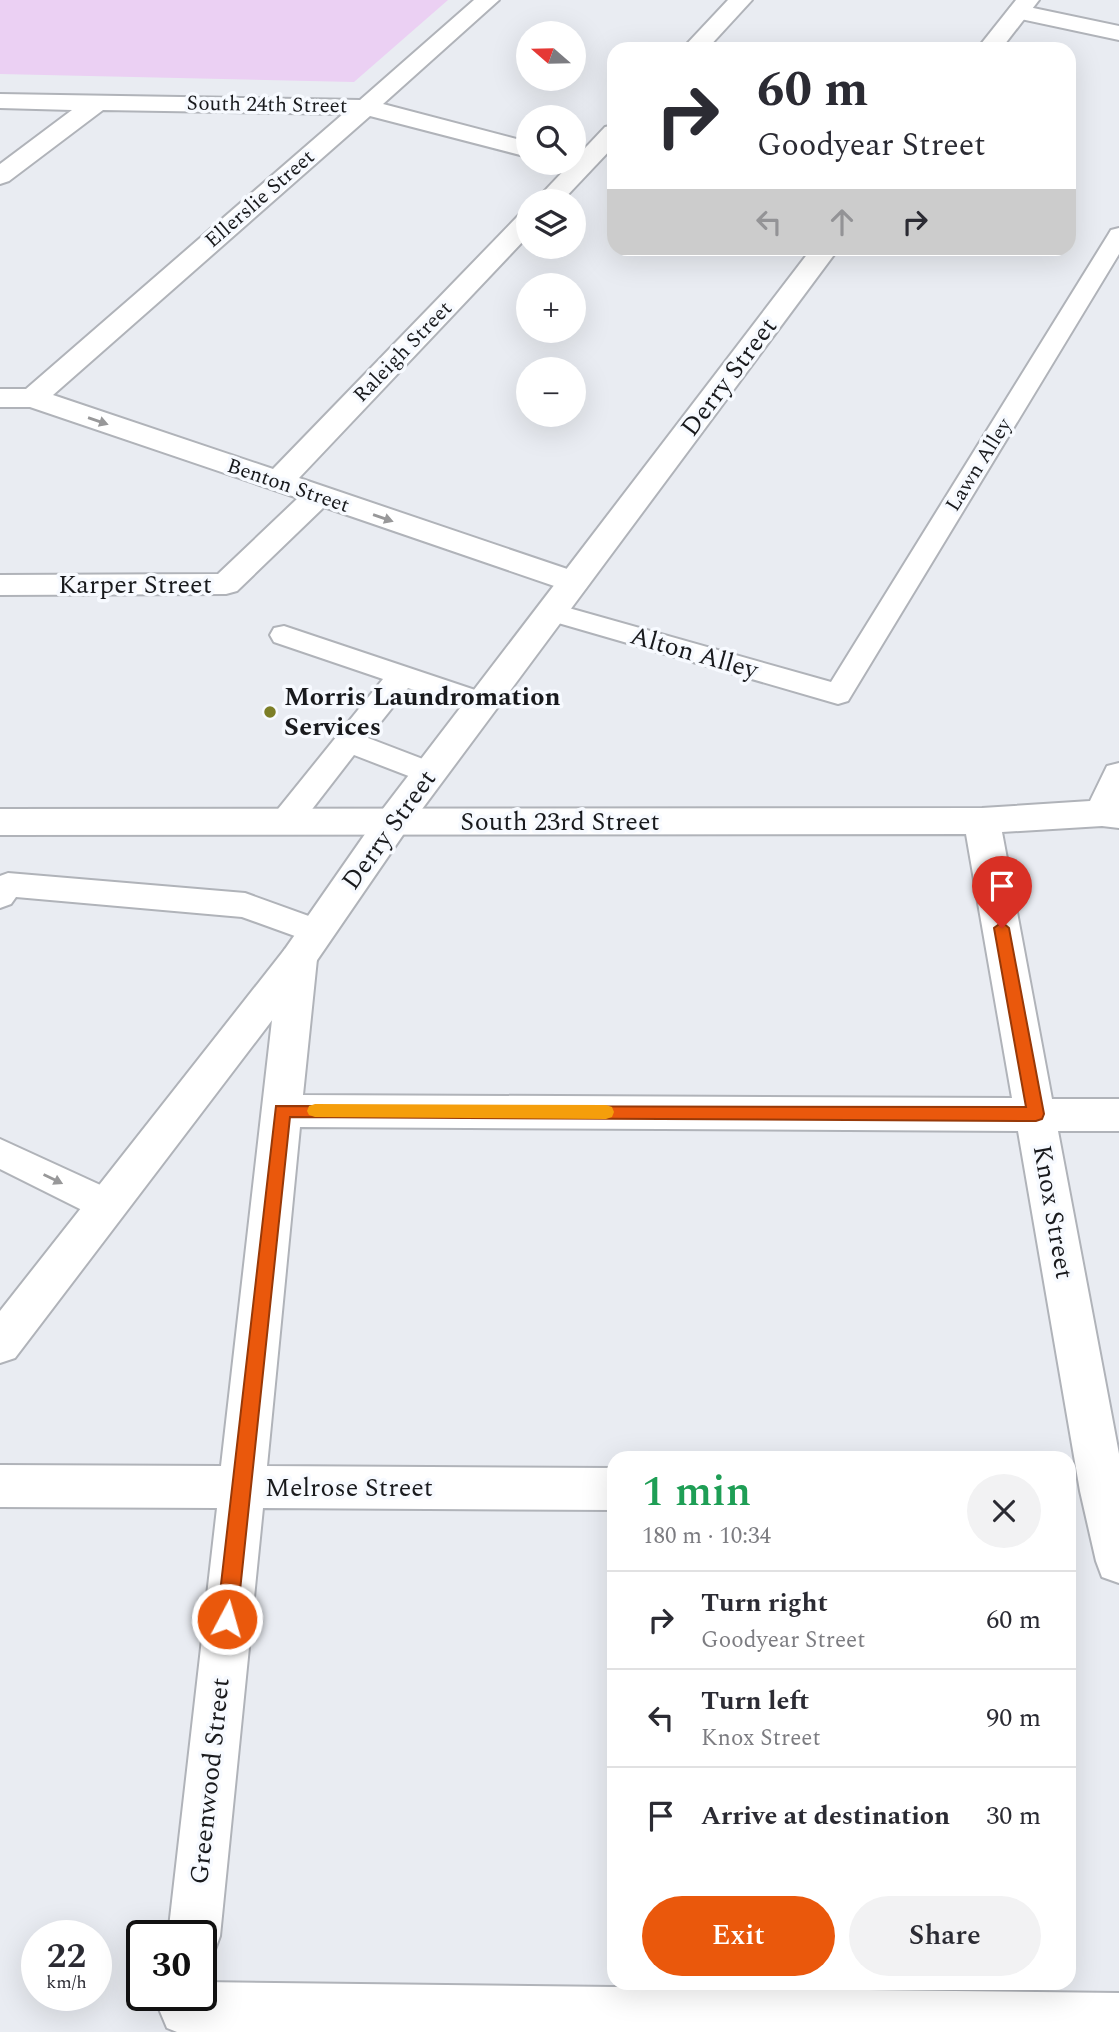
<!DOCTYPE html>
<html lang="en">
<head>
<meta charset="utf-8">
<style>
  :root { --surface:#fff; --page:#f2f2f3; --text:#2b2b33; --muted:#7c7c81; --line:#e1e1e2; --accent:#ea580c }
  body { margin:0; font-family:Spectral,serif; background:var(--page); color:var(--text); height:100vh; display:flex; flex-direction:column; font-size:26px; white-space:nowrap }
  * { box-sizing:border-box; margin:0 }
  p { font-size:23px; color:var(--muted) }
  .icon { flex:none; width:38px; height:38px; fill:none; stroke:currentColor; stroke-width:2; stroke-linecap:round; stroke-linejoin:round }
  .map { position:relative; flex:1; overflow:hidden }
  .sheet { position:absolute; left:607px; top:1451px; width:469px; height:539px; display:flex; flex-direction:column; background:var(--surface); border-radius:21px; box-shadow:0 7px 28px #0002 }
  .sheet>* { flex:none }
  .top-card { position:absolute; left:607px; top:42px; width:469px; height:214px; border-radius:21px; box-shadow:0 7px 28px #0002; background:#fff; color:var(--text); overflow:hidden }
  .needle { width:46px; rotate:290deg }
  .buttons { position:absolute; left:516px; top:21px; display:grid; gap:14px }
  .buttons a { display:grid; place-items:center; width:70px; height:70px; border-radius:50%; background:var(--surface); box-shadow:0 7px 28px #0002; font-size:35px }
  .speed { position:absolute; left:21px; top:1920px; display:flex; gap:14px; font-size:35px; font-weight:700; text-align:center }
  .speed>* { display:grid; place-content:center; width:91px; height:91px; border-radius:50%; background:var(--surface); box-shadow:0 7px 28px #0002; line-height:1 }
  .speed small { font-size:18px; font-weight:400 }
  .speed .limit { border:4px solid #111; border-radius:10px; background:#fff; color:#111 }
  .pin { position:absolute; display:grid; place-items:center; width:60px; height:60px; color:#fff; margin:-72px -30px; border-radius:50% 50% 50% 0; rotate:-45deg; box-shadow:0 0 7px #0007 }
  .pin .icon { rotate:45deg }
  .me { position:absolute; width:77px; margin:-38px; rotate:6deg; stroke-linejoin:round; filter:drop-shadow(0 0 5px #0008) }
  .turn { display:flex; align-items:center; gap:24px; height:147px; padding:0 35px; font-size:32px }
  .turn .icon { width:91px; height:91px; stroke-width:2.5 }
  .turn b { display:block; font-size:49px; line-height:60px }
  .lanes { display:flex; align-items:center; height:66px; padding:0 35px; background:#0003; justify-content:center; gap:35px; direction:ltr }
  .lanes .off { opacity:.35 }
  .round { display:grid; place-items:center; flex:none; width:74px; height:74px; border-radius:37px; background:var(--page) }
  .overview { display:flex; align-items:center; justify-content:space-between; height:119px; padding:0 35px }
  h1 { font-size:42px; font-weight:600; line-height:52px; color:#1e9e55 }
  .primary-button { display:flex; gap:14px; margin-top:auto; padding:14px 35px }
  .primary-button a { flex:1; height:80px; border-radius:42px; background:var(--accent); color:#fff; font-size:28px; font-weight:600; line-height:80px; text-align:center }
  .primary-button a+a { background:var(--page); color:var(--text) }
  ul { padding:0; list-style:none }
  li { display:flex; align-items:center; gap:21px; height:98px; padding:0 35px; border-top:2px solid var(--line) }
  li div { flex:1 }
  li b { display:block; font-size:26px }
  li em { font-style:normal }
  .map>svg:first-child { display:block }
  .green { fill:#ebd0f3 }
  .lines { fill:none; stroke-linecap:round; stroke-linejoin:round }
  .lane-casing { stroke:#b0b3b9; stroke-width:4 }
  .street-casing { stroke:#b0b3b9; stroke-width:4 }
  .secondary-casing { stroke:#b0b3b9; stroke-width:4 }
  .lane { fill:#fff; fill-rule:evenodd }
  .street { fill:#fff; fill-rule:evenodd }
  .secondary { fill:#fff; fill-rule:evenodd }
  .oneway { fill:#989899 }
  .route { fill:#ea580c; stroke:#983908; stroke-width:2 }
  .slow { fill:#f59e0b }
  .poi-dot { fill:#7c7e27; stroke:#f7faff; stroke-width:2.5 }
  .labels { text-anchor:middle; dominant-baseline:central; stroke-width:7; stroke-linejoin:round; paint-order:stroke }
  .far-street-label { font-size:21px; fill:#191a1d; stroke:#f7faff }
  .street-label { font-size:26px; fill:#191a1d; stroke:#f7faff }
  .poi-label { font-size:26px; font-weight:bold; fill:#191a1d; stroke:#f7faff; text-anchor:start }
</style>
</head>
<body>
<div class="map">
<svg width="1119" height="2032" viewBox="0 0 1119 2032">
  <rect width="100%" height="100%" fill="#e9ecf2"/>
  <!-- green -->
  <polygon class="green" points="0,0 448,0 354,82 0,74"/>
  <g class="lines">
    <defs>
      <g id="lane">
        <polygon points="1119,228 1119,254 848,701 838,704 541,618 537,612 541,606 551,603 831,682 1108,235 1111,230"/>
        <polygon points="284,626 493,696 498,703 493,710 483,713 408,688 368,738 441,766 445,773 441,780 430,784 419,780 354,755 296,830 285,833 274,830 270,822 274,814 383,679 274,642 270,635 274,628"/>
        <polygon points="8,873 245,893 328,923 333,932 328,941 317,944 242,917 16,897 11,904 0,908 0,876"/>
        <polygon points="0,1139 120,1194 125,1205 120,1216 107,1220 94,1216 0,1169"/>
      </g>
      <g id="street">
        <polygon points="474,0 499,0 383,104 528,142 528,157 370,116 53,395 273,469 519,215 528,213 528,236 299,478 585,575 590,582 585,589 574,592 563,589 324,507 237,591 226,594 0,595 0,575 218,574 298,498 30,407 0,407 0,389 26,389 343,114 103,110 9,181 0,184 0,164 72,110 0,108 0,94 360,100"/>
        <polygon points="728,0 752,0 707,49 682,49"/>
        <polygon points="1019,5 1119,26 1119,40 1011,17 1007,12 1011,7"/>
        <polygon points="614,125 614,146 562,201 535,201 605,127"/>
        <polygon points="1119,763 1119,828 1102,826 1002,832 1052,1099 1119,1099 1119,1131 1058,1131 1119,1454 1119,1583 1102,1577 1096,1561 1080,1491 1018,1131 300,1127 267,1466 614,1468 614,1510 263,1508 220,1936 213,1955 201,1959 201,1936 168,1936 217,1508 0,1507 0,1465 221,1466 279,959 285,949 298,945 311,949 317,959 303,1095 1012,1098 966,834 0,835 0,809 982,808 1090,801 1107,766"/>
        <polygon points="201,1982 1119,1993 1119,2032 177,2032 167,2028 159,2009 165,1995 201,1995"/>
      </g>
      <g id="secondary">
        <polygon points="1016,0 1039,0 1001,49 977,49"/>
        <polygon points="812,248 839,248 405,832 311,969 15,1358 0,1363 0,1311 285,949 379,814"/>
      </g>
    </defs>
    <!-- lane casing -->
    <use href="#lane" class="lane-casing"/>
    <!-- street casing -->
    <use href="#street" class="street-casing"/>
    <!-- secondary casing -->
    <use href="#secondary" class="secondary-casing"/>
    <!-- lane -->
    <use href="#lane" class="lane"/>
    <!-- street -->
    <use href="#street" class="street"/>
    <!-- secondary -->
    <use href="#secondary" class="secondary"/>
  </g>
  <!-- one-way arrows -->
  <defs><path id="oneway-solid" d="M-6-.8H1V-3.2L6.5 0L1 3.2V.8H-6Z" transform="scale(1.75)"/></defs>
  <g class="oneway">
    <use href="#oneway-solid" transform="translate(98 421) rotate(19)"/>
    <use href="#oneway-solid" transform="translate(383 518) rotate(19)"/>
    <use href="#oneway-solid" transform="translate(53 1179) rotate(26)"/>
  </g>
  <!-- route -->
  <polygon class="route" points="1002,922 1009,928 1044,1114 1042,1119 1036,1121 290,1117 237,1619 234,1626 227,1629 220,1626 217,1619 276,1106 1026,1107 994,928"/>
  <!-- slow -->
  <polygon class="slow" points="315,1104 606,1105 612,1107 614,1112 612,1117 606,1119 315,1117 309,1115 307,1111 309,1106"/>
  <!-- markers -->
  <circle class="poi-dot" cx="270" cy="712" r="7"/>
  <g class="labels">
    <!-- far-street labels -->
    <g class="far-street-label">
      <text transform="translate(267 105) rotate(1)">South 24th Street</text>
      <text transform="translate(260 199) rotate(-41)">Ellerslie Street</text>
      <text transform="translate(403 352) rotate(-46)">Raleigh Street</text>
      <text transform="translate(979 465) rotate(-58)">Lawn Alley</text>
      <text transform="translate(288 486) rotate(19)">Benton Street</text>
    </g>
    <!-- street labels -->
    <g class="street-label">
      <text transform="translate(729 377) rotate(-53)">Derry Street</text>
      <text x="135" y="585">Karper Street</text>
      <text transform="translate(694 653) rotate(16)">Alton Alley</text>
      <text x="560" y="822">South 23rd Street</text>
      <text transform="translate(389 830) rotate(-54)">Derry Street</text>
      <text transform="translate(1053 1212) rotate(80)">Knox Street</text>
      <text x="349" y="1488">Melrose Street</text>
      <text transform="translate(210 1781) rotate(-84)">Greenwood Street</text>
    </g>
    <!-- poi labels -->
    <g class="poi-label">
      <text x="284" y="697">Morris Laundromation<tspan x="284" dy="30">Services</tspan></text>
    </g>
  </g>
</svg>
<div class="buttons">
<a><svg class="needle" viewBox="-14 -14 28 28"><path d="M0-13l5 13h-10z" fill="#e53935"/><path d="M0 13l5-13h-10z" fill="#7c7c81"/></svg></a>
<a><svg class="icon" aria-label="search" viewBox="0 0 24 24"><circle cx="10" cy="10" r="6"/><path d="M15 15l6 6"/></svg></a>
<a><svg class="icon" aria-label="layers" viewBox="0 0 24 24"><path d="M12 4l9 5-9 5-9-5zM3 14l9 5 9-5"/></svg></a>
<a>+</a>
<a>−</a>
</div>
<div class="speed"><div>22<small>km/h</small></div><div class="limit">30</div></div>
<div class="pin" style="left:1002px;top:928px;background:#d93025"><svg class="icon" aria-label="arrive" viewBox="0 0 24 24"><path d="M6 21V4h12l-3 4 3 4H6"/></svg></div>
<svg class="me" style="left:227px;top:1619px" viewBox="-20 -20 40 40"><circle r="17" fill="#ea580c" stroke="#fff" stroke-width="3"/><path d="M0-11L8 9 0 5-8 9z" fill="#fff"/></svg>
<div class="top-card">
<div class="turn"><svg class="icon" aria-label="right" viewBox="0 0 24 24"><path d="M7 20v-9h11M14 6l5 5-5 5"/></svg><div><b>60 m</b>Goodyear Street</div></div>
<div class="lanes"><svg class="icon off" aria-label="left" viewBox="0 0 24 24"><path d="M17 20v-9H6M10 6l-5 5 5 5"/></svg><svg class="icon off" aria-label="ahead" viewBox="0 0 24 24"><path d="M12 20V5M6 11l6-6 6 6"/></svg><svg class="icon" aria-label="right" viewBox="0 0 24 24"><path d="M7 20v-9h11M14 6l5 5-5 5"/></svg></div>
</div>
<section class="sheet">
<div class="overview"><div><h1>1 min</h1><p>180 m · 10:34</p></div><a class="round"><svg class="icon" aria-label="close" viewBox="0 0 24 24"><path d="M6 6l12 12M18 6L6 18"/></svg></a></div>
<ul>
<li><svg class="icon" aria-label="right" viewBox="0 0 24 24"><path d="M7 20v-9h11M14 6l5 5-5 5"/></svg><div><b>Turn right</b><p>Goodyear Street</p></div><em>60 m</em></li>
<li><svg class="icon" aria-label="left" viewBox="0 0 24 24"><path d="M17 20v-9H6M10 6l-5 5 5 5"/></svg><div><b>Turn left</b><p>Knox Street</p></div><em>90 m</em></li>
<li><svg class="icon" aria-label="arrive" viewBox="0 0 24 24"><path d="M6 21V4h12l-3 4 3 4H6"/></svg><div><b>Arrive at destination</b></div><em>30 m</em></li>
</ul>
<div class="primary-button"><a>Exit</a><a>Share</a></div>
</section>
</div>
</body>
</html>
